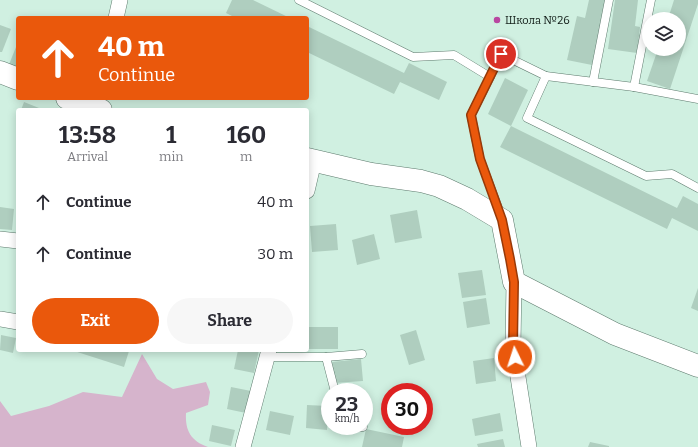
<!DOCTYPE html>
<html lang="en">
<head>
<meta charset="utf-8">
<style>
  :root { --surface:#fff; --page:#f7f7f7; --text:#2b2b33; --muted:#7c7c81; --accent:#ea580c }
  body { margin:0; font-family:Bitter,serif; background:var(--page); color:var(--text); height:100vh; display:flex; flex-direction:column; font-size:15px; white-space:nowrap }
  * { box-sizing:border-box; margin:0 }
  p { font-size:13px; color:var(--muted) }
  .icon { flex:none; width:22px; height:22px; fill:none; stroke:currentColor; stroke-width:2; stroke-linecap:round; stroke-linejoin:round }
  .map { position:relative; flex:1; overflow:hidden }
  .side { position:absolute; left:16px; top:108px; width:293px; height:244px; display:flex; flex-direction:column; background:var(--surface); border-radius:4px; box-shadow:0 2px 10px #0003 }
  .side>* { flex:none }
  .banner { position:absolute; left:16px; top:16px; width:293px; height:84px; border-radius:4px; box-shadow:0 2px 10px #0003; background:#ea580c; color:#fff; overflow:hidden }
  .fabs { position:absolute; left:642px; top:12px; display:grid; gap:8px }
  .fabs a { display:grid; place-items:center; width:44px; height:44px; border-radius:50%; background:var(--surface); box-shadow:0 2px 10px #0003; font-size:20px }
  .speed { position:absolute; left:321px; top:383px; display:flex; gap:8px; font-size:20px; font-weight:700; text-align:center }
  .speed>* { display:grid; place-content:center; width:52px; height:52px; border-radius:50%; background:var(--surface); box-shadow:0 2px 10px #0003; line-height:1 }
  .speed small { font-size:10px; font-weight:400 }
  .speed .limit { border:6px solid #d22; background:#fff; color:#111 }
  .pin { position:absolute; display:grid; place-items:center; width:34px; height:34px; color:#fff; margin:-17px; border:2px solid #fff; border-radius:50%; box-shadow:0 1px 4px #0007 }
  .me { position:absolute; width:44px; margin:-22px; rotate:356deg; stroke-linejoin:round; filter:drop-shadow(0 0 3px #0008) }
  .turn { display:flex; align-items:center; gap:14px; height:84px; padding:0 16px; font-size:18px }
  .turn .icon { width:52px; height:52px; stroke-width:2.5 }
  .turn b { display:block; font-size:28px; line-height:34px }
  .eta { display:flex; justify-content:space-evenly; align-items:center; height:68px; text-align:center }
  .eta b { font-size:24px; font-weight:700; line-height:28px }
  .primary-button { display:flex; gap:8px; margin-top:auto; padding:8px 16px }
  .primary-button a { flex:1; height:46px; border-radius:24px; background:var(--accent); color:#fff; font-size:16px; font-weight:700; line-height:46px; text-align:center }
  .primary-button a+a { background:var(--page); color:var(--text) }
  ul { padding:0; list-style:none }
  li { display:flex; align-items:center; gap:12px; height:52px; padding:0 16px }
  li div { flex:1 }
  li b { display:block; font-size:15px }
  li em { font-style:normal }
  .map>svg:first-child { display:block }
  .green { fill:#d6b4cc }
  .building { fill:#afcebf }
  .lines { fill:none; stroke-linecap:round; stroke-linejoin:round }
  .lane-casing { stroke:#5d7a6d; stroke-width:9 }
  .street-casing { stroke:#5d7a6d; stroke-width:16 }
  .secondary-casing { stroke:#5d7a6d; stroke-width:23 }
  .lane { stroke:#fff; stroke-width:8 }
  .street { stroke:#fff; stroke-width:15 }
  .secondary { stroke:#fff; stroke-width:22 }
  .route-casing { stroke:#983908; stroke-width:10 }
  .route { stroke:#ea580c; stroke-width:7 }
  .poi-dot { fill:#b947a1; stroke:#d0f0e1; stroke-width:1.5 }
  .labels { text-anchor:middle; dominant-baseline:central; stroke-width:3; stroke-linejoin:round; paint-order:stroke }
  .poi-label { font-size:11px; fill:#0f1a15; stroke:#d0f0e1; text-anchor:start }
</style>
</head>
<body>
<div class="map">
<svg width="698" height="447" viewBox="0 0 698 447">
  <rect width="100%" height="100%" fill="#d0f0e1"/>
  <!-- green -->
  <path class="green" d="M 142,354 L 157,379 L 173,389 L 206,382 L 210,392 L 208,405 L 186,413 C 185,431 191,441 208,447 L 0,447 L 0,401 L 11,416 L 49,406 L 83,392 L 122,397 Z"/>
  <!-- building -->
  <g class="building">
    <polygon points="232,0 253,0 290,18 236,18 226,13"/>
    <polygon points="589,0 606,0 592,65 567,60 577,16 585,18"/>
    <polygon points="615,0 638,0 635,26 640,27 637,53 608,49"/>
    <polygon points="674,0 698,0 698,4 670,89 647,81 658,49 679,49 679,19 668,19"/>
    <polygon points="0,25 11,29 2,52 0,52"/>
    <polygon points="307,26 404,73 409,63 447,82 439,100 400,82 394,94 307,52"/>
    <polygon points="18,42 18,71 8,67"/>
    <polygon points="505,78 528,90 511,126 677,208 683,196 698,204 698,231 672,218 667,229 500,147 511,126 488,114"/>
    <polygon points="24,102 44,110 21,110"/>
    <polygon points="0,207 14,209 12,230 0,229"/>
    <polygon points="417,210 422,238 395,243 390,215"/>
    <polygon points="336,224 338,250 312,252 310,226"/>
    <polygon points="374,234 380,259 357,265 352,240"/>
    <polygon points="482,270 486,295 462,298 458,273"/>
    <polygon points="698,288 698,311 691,308"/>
    <polygon points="486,298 490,324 467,328 463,302"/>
    <rect x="307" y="327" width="31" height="22"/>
    <polygon points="416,330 425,360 409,365 400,335"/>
    <polygon points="1,335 16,338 13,353 0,350"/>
    <polygon points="71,350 126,350 129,351 124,367"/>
    <polygon points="238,350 259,350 254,373 234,369"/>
    <polygon points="494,358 496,381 476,384 473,361"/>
    <polygon points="361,359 363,381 334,383 332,362"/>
    <polygon points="231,387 251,391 246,413 227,409"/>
    <polygon points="307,405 328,406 327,430 306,428"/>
    <polygon points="270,411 294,416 290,435 266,430"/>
    <polygon points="500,413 503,431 475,436 472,419"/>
    <polygon points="212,425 235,430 231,446 209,441"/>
    <polygon points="366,429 404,437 402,447 362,447"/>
    <polygon points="503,439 505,447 478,447 477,444"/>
    <polygon points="590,442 609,446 609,447 588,447"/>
  </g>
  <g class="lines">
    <defs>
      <g id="lane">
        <polyline points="299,0 413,57 454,55 490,77 471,115 480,159 500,213"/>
        <polyline points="546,76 634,87 698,99"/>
        <polyline points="490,77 501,54 546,76 527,118 646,176 672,174 698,188"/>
        <polyline points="593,82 609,0"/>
        <polyline points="634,87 651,0"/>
        <polyline points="267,357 326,357 362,354"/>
        <polyline points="326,357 335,392"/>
        <polyline points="350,426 353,428 363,427"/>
      </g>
      <g id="street">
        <polyline points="116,18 120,0"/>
        <polyline points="307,191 314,161"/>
        <polyline points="0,239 18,241"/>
        <polyline points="514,282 513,345 529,447"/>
        <polyline points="0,319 18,322"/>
        <polyline points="243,447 269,350"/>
      </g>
      <g id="secondary">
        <polyline points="0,72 18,79"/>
        <polyline points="67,98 101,110"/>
        <polyline points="307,159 371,174 421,181 439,186 467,199 502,220 514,282 615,334 698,366"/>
      </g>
    </defs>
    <!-- lane casing -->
    <use href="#lane" class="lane-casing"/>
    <!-- street casing -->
    <use href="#street" class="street-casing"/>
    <!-- secondary casing -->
    <use href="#secondary" class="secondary-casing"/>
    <!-- lane -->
    <use href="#lane" class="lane"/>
    <!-- street -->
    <use href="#street" class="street"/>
    <!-- secondary -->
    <use href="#secondary" class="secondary"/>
  </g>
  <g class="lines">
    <defs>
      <polyline id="route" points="501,54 471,115 480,159 502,220 510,259 514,282 513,345 515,357"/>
    </defs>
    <!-- route casing -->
    <use href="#route" class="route-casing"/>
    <!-- route -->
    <use href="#route" class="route"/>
  </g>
  <!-- markers -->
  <circle class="poi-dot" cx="497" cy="20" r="4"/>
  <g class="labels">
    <!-- poi labels -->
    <g class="poi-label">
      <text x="505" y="20">Школа №26</text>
    </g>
  </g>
</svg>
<div class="fabs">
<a><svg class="icon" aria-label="layers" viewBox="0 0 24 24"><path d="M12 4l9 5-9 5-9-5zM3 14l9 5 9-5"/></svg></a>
</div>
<div class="speed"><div>23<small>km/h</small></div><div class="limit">30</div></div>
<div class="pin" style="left:501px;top:54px;background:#d93025"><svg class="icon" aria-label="arrive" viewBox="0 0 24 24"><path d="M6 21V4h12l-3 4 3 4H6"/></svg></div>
<svg class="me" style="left:515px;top:357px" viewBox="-20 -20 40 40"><circle r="17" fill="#ea580c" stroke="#fff" stroke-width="3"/><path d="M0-11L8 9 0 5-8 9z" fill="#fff"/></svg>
<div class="banner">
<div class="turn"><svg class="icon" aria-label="ahead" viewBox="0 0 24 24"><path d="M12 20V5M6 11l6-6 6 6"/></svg><div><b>40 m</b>Continue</div></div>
</div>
<section class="side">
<div class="eta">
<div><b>13:58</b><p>Arrival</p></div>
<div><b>1</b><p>min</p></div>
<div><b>160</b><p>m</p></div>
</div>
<ul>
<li><svg class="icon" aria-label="ahead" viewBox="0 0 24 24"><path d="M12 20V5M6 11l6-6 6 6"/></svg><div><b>Continue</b></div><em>40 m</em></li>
<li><svg class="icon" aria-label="ahead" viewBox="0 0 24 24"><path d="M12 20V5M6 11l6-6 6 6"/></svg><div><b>Continue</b></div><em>30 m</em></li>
</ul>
<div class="primary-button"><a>Exit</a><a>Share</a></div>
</section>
</div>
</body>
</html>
